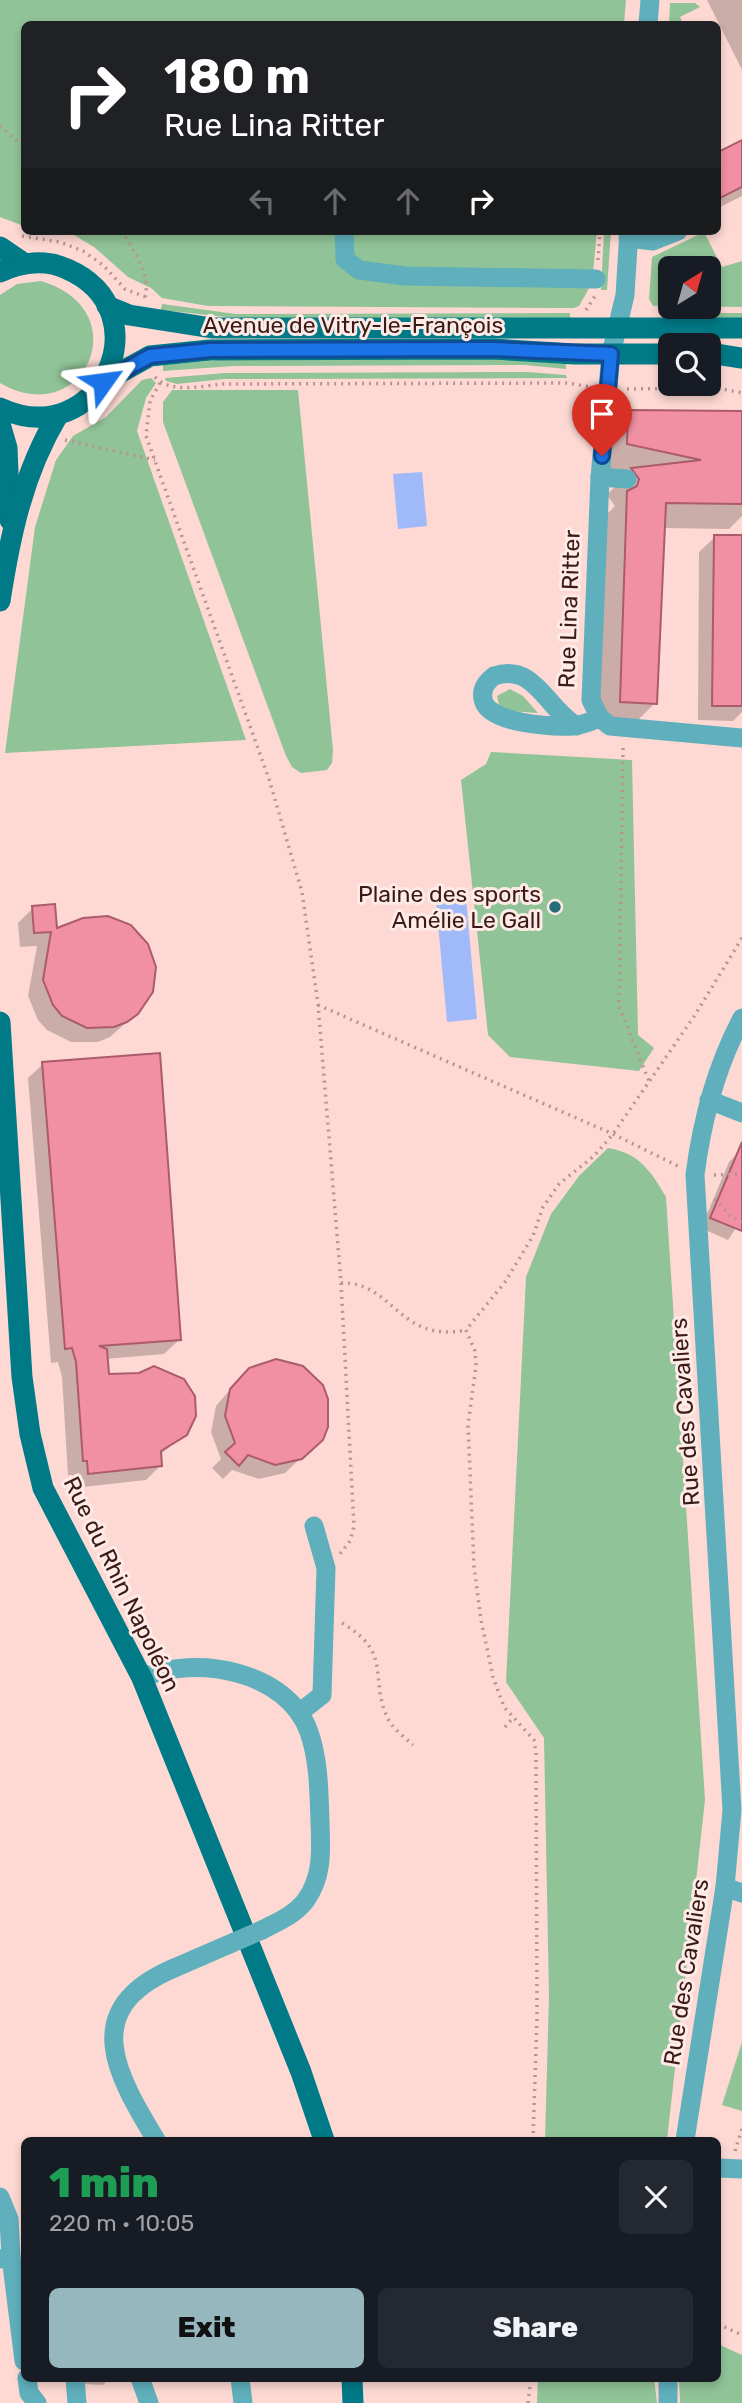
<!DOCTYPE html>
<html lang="en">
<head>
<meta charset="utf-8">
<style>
  :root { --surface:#171b24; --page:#242831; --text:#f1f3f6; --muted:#9ea1a6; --accent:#95b7bd }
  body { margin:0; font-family:Rubik,sans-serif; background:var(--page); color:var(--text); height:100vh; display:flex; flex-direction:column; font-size:26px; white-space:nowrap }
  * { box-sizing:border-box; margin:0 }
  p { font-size:23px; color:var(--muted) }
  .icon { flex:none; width:38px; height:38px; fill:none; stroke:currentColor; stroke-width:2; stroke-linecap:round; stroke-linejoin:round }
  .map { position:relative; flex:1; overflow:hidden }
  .sheet { position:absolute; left:21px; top:2137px; width:700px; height:245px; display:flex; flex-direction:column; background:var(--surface); border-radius:10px; box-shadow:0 4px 10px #0003 }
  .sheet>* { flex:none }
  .guide { position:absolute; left:21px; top:21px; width:700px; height:214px; border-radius:10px; box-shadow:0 4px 10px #0003; background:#202124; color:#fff; overflow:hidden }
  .needle { width:46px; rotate:37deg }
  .buttons { position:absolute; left:658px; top:256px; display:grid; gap:14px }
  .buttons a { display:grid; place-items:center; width:63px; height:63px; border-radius:10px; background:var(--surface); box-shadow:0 4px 10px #0003; font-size:35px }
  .pin { position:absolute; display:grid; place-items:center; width:60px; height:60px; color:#fff; margin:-72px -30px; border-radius:50% 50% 50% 0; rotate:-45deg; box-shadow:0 0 7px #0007 }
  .pin .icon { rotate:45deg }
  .me { position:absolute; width:77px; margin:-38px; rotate:59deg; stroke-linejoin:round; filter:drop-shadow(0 0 5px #0008) }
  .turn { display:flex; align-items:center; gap:24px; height:147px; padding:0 28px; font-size:32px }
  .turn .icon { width:91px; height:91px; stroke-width:2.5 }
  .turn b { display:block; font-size:49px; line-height:60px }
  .lanes { display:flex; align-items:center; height:66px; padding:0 28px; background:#0003; justify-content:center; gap:35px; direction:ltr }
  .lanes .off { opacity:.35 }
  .round { display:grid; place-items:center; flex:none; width:74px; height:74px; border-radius:10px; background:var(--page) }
  .head { display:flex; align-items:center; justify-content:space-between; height:119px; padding:0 28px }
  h1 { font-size:42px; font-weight:800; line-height:52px; color:#1e9e55 }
  .cta { display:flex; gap:14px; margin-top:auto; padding:14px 28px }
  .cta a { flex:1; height:80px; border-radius:10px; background:var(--accent); color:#111; font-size:28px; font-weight:800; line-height:80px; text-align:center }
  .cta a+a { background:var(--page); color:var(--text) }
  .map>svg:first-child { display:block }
  .green { fill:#90c397; fill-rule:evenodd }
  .water { fill:#a0b9f9 }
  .shadow { fill:#0003 }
  .building { fill:#f190a2; stroke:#ab5b6b; stroke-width:2 }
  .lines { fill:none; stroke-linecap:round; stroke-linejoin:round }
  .path { stroke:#b8948f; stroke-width:3.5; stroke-dasharray:2 5; stroke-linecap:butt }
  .minor { stroke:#5fb0bc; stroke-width:19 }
  .major { stroke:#007a87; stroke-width:21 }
  .minor-bridge { stroke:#5fb0bc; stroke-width:19 }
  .route-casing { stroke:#114b97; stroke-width:18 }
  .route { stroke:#1a73e8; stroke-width:12 }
  .poi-dot { fill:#256e78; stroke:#feebe8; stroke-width:2.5 }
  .labels { text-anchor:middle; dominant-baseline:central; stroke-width:6; stroke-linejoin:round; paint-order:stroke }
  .street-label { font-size:23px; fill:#3b1a16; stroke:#feebe8 }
  .poi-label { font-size:23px; fill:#3b1a16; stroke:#feebe8; text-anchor:end }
</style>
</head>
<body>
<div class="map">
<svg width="742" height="2403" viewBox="0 0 742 2403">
  <rect width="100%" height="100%" fill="#fed9d3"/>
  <!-- green -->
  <g class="green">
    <polygon points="0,0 626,0 624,24 24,24 24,226 0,217"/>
    <polygon points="670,3 695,3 700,7 680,17 683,24 669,24"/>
    <polygon points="56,231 597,231 592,283 579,306 574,308 208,306 162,298 151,288 128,277 94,247 74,235"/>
    <polygon points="604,231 611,231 607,290 601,290"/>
    <path d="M 704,232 L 722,267 L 742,261 L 742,307 L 653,306 L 649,299 L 652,257 ZM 670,268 L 709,268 L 709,306 L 670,306 Z"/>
    <path d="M 41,281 C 139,310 84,432 0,383 L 0,295 L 17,284 Z"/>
    <polygon points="162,304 236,314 570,313 570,318 245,319 161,310"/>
    <rect x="662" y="313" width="80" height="5"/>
    <polygon points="232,359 494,359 566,364 566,369 525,365 234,366 163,371 163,365"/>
    <polygon points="527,372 566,375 567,378 224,379 177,384 166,381 165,378 225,373"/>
    <polygon points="151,378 156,383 146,398 137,431 246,740 5,753 35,527 56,460 73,436 106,417 142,380"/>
    <polygon points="172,390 298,390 333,750 332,763 327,770 301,773 292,767 286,756 163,422 163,402"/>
    <polygon points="510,689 523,696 538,713 510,711 499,705 497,696"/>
    <polygon points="491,752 632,760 638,1035 654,1048 639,1071 510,1057 488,1035 461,780 486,764"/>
    <path d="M 608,1148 C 639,1153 651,1171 666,1197 L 705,1800 L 667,2140 L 545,2140 L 549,1996 L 544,1738 L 506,1682 L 526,1277 L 551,1214 L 579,1176 Z"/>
    <polygon points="742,2042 742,2111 722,2105"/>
    <polygon points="718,2344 742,2355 742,2403 680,2403 679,2378 718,2378"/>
    <polygon points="538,2378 654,2378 657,2403 537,2403"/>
  </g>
  <!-- water -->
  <g class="water">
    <polygon points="422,472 427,526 398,529 393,474"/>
    <polygon points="466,899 477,1019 447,1022 436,901"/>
  </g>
  <!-- shadow -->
  <g class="shadow">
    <polygon points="707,0 742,0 742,70"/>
    <polygon points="742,142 742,196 718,208 718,154"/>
    <polygon points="629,411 742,412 742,516 729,529 663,528 655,703 629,729 595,727 602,519 615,506 607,495 627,474 602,469 603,437"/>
    <polygon points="715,537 742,537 742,712 733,721 698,720 699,552"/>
    <polygon points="33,908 137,1013 110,1037 98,1042 71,1042 47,1030 38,1020 28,996 37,946 20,947 18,923"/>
    <polygon points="43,1064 179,1340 164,1354 106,1359 107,1376 139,1375 186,1433 160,1455 161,1465 146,1480 74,1488 72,1475 68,1475 62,1377 58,1362 51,1363 28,1078"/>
    <polygon points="742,1149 742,1219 728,1240 701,1228 729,1162"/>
    <polygon points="234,1385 309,1450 285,1473 259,1479 232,1470 223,1479 212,1468 221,1459 211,1432 216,1406"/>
    <polygon points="86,2378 105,2378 106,2382 103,2385 85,2384"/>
  </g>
  <!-- building -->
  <g class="building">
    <polygon points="742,140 742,187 718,199 718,152"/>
    <polygon points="628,410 742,411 742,504 666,503 657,704 620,702 627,491 637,486 639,479 631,468 701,460 627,444"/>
    <polygon points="714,535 742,535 742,706 712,706"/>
    <polygon points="55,904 57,928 83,918 108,916 131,925 148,944 156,967 153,992 138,1014 127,1022 114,1027 87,1028 62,1016 53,1005 43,980 51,932 34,933 32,906"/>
    <polygon points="160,1053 181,1340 99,1346 107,1349 109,1374 139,1373 154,1366 184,1379 195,1396 196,1416 187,1435 161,1451 162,1466 88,1474 87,1461 83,1461 76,1362 72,1348 65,1349 42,1062"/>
    <polygon points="742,1142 742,1231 710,1218"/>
    <polygon points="276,1359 303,1366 323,1385 328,1399 328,1427 323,1440 302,1459 275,1465 248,1455 239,1466 225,1452 235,1443 225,1416 230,1389 249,1368"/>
  </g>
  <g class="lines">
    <!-- path -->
    <g class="path">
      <polyline points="0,126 24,147"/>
      <path d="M 122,231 C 133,251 151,273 145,297"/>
      <polyline points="22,236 60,242 83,251 103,265 125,289 146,297"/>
      <polyline points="598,260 600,231"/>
      <polyline points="586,310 595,296"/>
      <path d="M 155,377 C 171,394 201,386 223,384 L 568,383 L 591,387"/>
      <polyline points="160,383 150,401 146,436 269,779 302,892 318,1004 341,1283 354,1526 350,1541 340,1554"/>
      <polyline points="627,389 718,388 742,393"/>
      <polyline points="65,440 155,460"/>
      <polyline points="623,748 619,1006 649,1081"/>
      <polyline points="318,1005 613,1134 678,1166"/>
      <polyline points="714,1175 742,1174"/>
      <polyline points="715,1199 730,1216 742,1222"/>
      <path d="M 341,1283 C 393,1281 399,1344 466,1330"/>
      <path d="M 342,1623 C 393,1653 369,1676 387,1717 C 392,1728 404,1737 413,1745"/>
      <polyline points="505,1727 512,1719"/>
      <polyline points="533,2140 537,2017 536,1754 534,1740 504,1707 493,1677 481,1620 474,1566 468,1425 476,1366 475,1351 466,1330 505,1282 533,1236 543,1207 559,1184 594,1156 613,1134 695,1015 742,938"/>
      <polyline points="735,2151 742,2129"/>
      <polyline points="718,2324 742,2335"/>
      <polyline points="528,2403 531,2378"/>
    </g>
    <!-- minor -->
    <g class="minor">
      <polyline points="648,24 650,0"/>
      <polyline points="344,231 345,259 359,270 405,276 596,279"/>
      <polyline points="629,231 625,295 611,354 600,477 591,700 600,718 610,726 742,738"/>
      <polyline points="628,238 653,241 678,231"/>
      <polyline points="600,477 627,479"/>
      <path d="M 577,726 C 547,710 535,662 494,676 C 486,682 481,689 483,699 C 487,724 553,727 574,726 C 582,725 592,721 600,718"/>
      <polyline points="709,1100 742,1113"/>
      <path d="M 142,1678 C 195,1654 288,1671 309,1732 C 319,1760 319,1793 320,1822 C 321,1850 323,1876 306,1900 C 295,1915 277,1922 262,1930"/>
      <polyline points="299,1713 322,1695 326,1568 314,1526"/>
      <polyline points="725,1887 742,1893"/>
      <path d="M 156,2140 C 117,2075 78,2010 172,1969"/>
      <path d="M 685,2140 L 725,1887 L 732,1810 L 695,1175 C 702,1120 716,1067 742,1018"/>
      <polyline points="718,2168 742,2169"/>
      <polyline points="0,2197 9,2219 11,2257"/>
      <polyline points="0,2259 11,2257 24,2361"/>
      <polyline points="27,2378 29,2393 37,2403"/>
      <polyline points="75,2378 77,2403"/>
      <polyline points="140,2378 149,2403"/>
      <polyline points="240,2378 243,2403"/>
      <polyline points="668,2378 668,2403"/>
    </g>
    <!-- major -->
    <g class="major">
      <polyline points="0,247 25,264"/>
      <path d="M 0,272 C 21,262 46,259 67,269 C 164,311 100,454 0,408"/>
      <polyline points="107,306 129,315 212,328 742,328"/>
      <polyline points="709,353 742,358"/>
      <polyline points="103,382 150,356 210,350 493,349 574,354 670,354"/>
      <polyline points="0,424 7,448 10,520"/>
      <path d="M 0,601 C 10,536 23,473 58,415"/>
      <polyline points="0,1022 22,1377 30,1434 43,1488 142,1678 301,2072 324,2140"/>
      <polyline points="352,2378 353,2403"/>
    </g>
    <!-- minor-bridge -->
    <polyline class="minor-bridge" points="172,1969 262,1930"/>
  </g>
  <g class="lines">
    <defs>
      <polyline id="route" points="103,382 150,356 211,350 493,349 611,354 602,456"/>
    </defs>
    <!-- route casing -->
    <use href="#route" class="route-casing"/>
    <!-- route -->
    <use href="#route" class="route"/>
  </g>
  <!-- markers -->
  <circle class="poi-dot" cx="555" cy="907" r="7"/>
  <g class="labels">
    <!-- street labels -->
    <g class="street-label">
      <text x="353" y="325">Avenue de Vitry-le-François</text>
      <text transform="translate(569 609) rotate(-88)">Rue Lina Ritter</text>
      <text transform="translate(685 1412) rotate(-94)">Rue des Cavaliers</text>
      <text transform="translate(122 1584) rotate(64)">Rue du Rhin Napoléon</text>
      <text transform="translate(686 1972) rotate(-81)">Rue des Cavaliers</text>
    </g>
    <!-- poi labels -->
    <g class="poi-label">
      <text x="541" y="894">Plaine des sports<tspan x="541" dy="26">Amélie Le Gall</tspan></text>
    </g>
  </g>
</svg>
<div class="buttons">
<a><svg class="needle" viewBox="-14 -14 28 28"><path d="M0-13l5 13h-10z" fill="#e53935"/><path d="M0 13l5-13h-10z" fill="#9ea1a6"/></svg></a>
<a><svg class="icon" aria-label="search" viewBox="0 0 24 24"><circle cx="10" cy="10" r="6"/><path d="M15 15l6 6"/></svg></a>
</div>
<div class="pin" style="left:602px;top:456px;background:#d93025"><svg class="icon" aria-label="arrive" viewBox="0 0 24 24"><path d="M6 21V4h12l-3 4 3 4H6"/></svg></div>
<svg class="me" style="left:103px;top:382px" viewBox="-20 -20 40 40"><path d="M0-17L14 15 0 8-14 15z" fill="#1a73e8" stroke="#fff" stroke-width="4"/></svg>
<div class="guide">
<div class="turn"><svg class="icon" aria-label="right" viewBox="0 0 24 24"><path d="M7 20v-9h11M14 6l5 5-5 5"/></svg><div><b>180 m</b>Rue Lina Ritter</div></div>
<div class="lanes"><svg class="icon off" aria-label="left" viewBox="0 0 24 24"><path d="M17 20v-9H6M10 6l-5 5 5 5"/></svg><svg class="icon off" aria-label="ahead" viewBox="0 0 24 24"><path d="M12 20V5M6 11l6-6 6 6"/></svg><svg class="icon off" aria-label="ahead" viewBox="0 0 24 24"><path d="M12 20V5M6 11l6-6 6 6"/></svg><svg class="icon" aria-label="right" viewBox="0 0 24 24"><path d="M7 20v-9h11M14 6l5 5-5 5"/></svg></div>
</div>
<section class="sheet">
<div class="head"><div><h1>1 min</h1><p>220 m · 10:05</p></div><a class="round"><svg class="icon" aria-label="close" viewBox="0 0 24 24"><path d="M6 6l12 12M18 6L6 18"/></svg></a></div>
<div class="cta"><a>Exit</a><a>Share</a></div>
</section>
</div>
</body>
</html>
